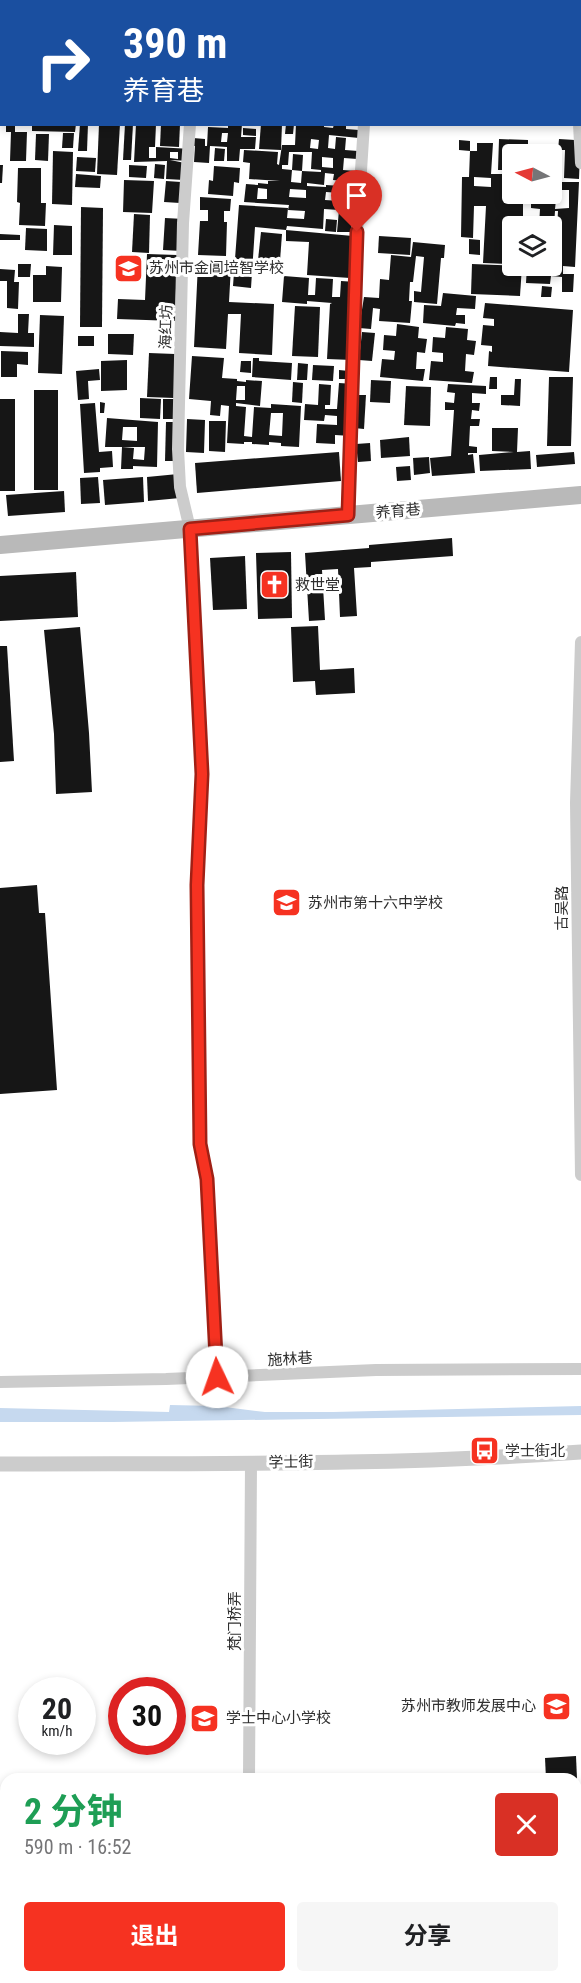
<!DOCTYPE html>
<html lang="zh">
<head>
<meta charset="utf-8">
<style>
  :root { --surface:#fff; --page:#f6f6f6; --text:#202124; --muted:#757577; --accent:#f63221 }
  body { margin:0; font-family:"Roboto Condensed","Noto Sans SC",sans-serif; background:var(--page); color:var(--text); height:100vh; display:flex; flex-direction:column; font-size:22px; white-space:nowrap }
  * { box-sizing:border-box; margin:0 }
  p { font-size:20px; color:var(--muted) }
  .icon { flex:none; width:33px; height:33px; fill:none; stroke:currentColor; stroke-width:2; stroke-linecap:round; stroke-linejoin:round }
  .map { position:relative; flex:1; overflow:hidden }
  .side { position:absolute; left:0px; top:1773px; width:582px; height:210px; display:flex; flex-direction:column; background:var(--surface); border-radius:18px 18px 0 0; box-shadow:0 3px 9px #0003 }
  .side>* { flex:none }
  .guide { position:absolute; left:0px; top:0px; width:582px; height:126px; box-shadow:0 3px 9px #0003; background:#1a4fa0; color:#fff; overflow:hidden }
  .needle { width:39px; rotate:276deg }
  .buttons { position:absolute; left:502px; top:144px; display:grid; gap:12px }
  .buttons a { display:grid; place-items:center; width:60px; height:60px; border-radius:6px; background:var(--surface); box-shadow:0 3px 9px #0003; font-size:30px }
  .speed { position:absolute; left:18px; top:1677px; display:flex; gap:12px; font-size:30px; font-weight:700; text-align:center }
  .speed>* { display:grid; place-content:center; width:78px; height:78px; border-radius:50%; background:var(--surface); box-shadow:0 3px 9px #0003; line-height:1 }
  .speed small { font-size:15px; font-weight:400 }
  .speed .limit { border:9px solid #d22; background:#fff; color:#111 }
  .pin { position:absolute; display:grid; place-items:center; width:51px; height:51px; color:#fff; margin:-62px -26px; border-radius:50% 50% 50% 0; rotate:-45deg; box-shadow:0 0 6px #0007 }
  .pin .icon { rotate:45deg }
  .me { position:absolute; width:66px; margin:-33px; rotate:357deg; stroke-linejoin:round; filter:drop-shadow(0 0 4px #0008) }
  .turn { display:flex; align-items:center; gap:21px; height:126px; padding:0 24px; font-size:27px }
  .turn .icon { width:78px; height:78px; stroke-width:2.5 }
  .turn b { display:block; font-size:42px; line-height:51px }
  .round { display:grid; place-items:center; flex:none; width:63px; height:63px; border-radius:6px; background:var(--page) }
  .summary { display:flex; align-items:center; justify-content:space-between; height:102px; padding:0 24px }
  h1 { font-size:36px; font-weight:700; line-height:45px; color:#1e9e55 }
  .cta { display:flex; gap:12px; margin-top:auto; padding:12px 24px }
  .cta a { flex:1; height:69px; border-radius:6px; background:var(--accent); color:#fff; font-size:24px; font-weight:700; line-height:69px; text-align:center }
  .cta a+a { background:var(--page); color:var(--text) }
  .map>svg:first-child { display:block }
  .water { fill:#c6d9ef }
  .building { fill:#161616; fill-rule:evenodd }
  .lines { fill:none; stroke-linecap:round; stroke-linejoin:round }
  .minor { stroke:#ccc; stroke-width:12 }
  .tertiary { stroke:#ccc; stroke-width:15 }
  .secondary { stroke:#b9b9b9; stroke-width:18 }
  .route-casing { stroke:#a02015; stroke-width:15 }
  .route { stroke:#f63221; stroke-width:10 }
  .labels { text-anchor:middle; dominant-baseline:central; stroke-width:6; stroke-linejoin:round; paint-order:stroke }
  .poi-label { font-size:15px; fill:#2f2f2f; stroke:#fff; text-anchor:start }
  .street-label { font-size:15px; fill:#2f2f2f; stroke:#fff }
</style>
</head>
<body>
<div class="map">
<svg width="581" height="1983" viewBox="0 0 581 1983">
  <rect width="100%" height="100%" fill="#fff"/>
  <!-- water -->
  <polygon class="water" points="170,1405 217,1406 265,1412 333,1412 581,1406 581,1415 113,1422 0,1422 0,1408 169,1412"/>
  <!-- building -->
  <g class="building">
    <polygon points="6,124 15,124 15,132 27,132 26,161 10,161 11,132 6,132"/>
    <polygon points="32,124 76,124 75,132 32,131"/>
    <polygon points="80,124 88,124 87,151 78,151"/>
    <polygon points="99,124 120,124 117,175 97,174"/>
    <polygon points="125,124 133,124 131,160 123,160"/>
    <path d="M 136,124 L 156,124 L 155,147 L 149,147 L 149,158 L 156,158 L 156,147 L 191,149 L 190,161 L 170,160 L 185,163 L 184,180 L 166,179 L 167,161 L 134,162 ZM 170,152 L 178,152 L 178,159 L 170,158 Z"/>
    <polygon points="161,124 180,124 179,147 160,146"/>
    <path d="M 228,124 L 242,124 L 241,137 L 256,137 L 255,149 L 240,149 L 239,161 L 227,161 L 227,147 L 210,146 L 209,163 L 194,162 L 195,146 L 193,146 L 193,138 L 205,139 L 205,146 L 207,146 L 208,127 L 228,128 ZM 222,133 L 228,133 L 227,142 L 221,142 Z"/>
    <polygon points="261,124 282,124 281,150 259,149"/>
    <polygon points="286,124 294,124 293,134 285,134"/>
    <path d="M 296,124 L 311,126 L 311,124 L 324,124 L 324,127 L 333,128 L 334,124 L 346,124 L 346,129 L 359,130 L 360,124 L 368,124 L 361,215 L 353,214 L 352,232 L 337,232 L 339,210 L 324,209 L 323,229 L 287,226 L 286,230 L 353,236 L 350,278 L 307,275 L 309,242 L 286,241 L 286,230 L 255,227 L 251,288 L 233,286 L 239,205 L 288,208 L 287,218 L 304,219 L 305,211 L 288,210 L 289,205 L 244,202 L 246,184 L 258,185 L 258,183 L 268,184 L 268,181 L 280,181 L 249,179 L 250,163 L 243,162 L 244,150 L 278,152 L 277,164 L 279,165 L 282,145 L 295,145 ZM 329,135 L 359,138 L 358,151 L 345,150 L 346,138 L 336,137 L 335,149 L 328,148 ZM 311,139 L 319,140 L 318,149 L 310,148 ZM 289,152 L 312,152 L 311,169 L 321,170 L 321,172 L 302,171 L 301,183 L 291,182 L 292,170 L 282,169 L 282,165 L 288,165 ZM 322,157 L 333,158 L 333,168 L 322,167 ZM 344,158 L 357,159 L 356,171 L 343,170 ZM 325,173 L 334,174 L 333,180 L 342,181 L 343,177 L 356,178 L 356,182 L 341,181 L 341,186 L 326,185 L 326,187 L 307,186 L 307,183 L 324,185 ZM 258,188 L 267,189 L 267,199 L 257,199 ZM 290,189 L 306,190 L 306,198 L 289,197 ZM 326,192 L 340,193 L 340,201 L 325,200 Z"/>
    <polygon points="243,128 256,129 256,136 243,135"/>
    <polygon points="63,133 74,133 73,148 62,148"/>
    <polygon points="36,134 49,134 48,161 35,160"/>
    <polygon points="499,139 528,140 528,148 518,147 517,154 513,154 513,170 498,170"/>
    <polygon points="559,139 575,140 580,151 579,179 564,178 565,150 558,150"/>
    <polygon points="459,140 470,141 470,151 459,150"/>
    <path d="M 477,143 L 493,143 L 491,174 L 508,174 L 507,187 L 513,187 L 513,194 L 531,194 L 531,196 L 520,196 L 519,198 L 523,199 L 523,226 L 513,226 L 513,233 L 509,232 L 509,235 L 513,235 L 513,237 L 508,237 L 508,264 L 483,263 L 486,206 L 474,206 L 473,238 L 461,237 L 462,177 L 469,177 L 470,151 L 477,151 ZM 474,177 L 491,178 L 491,187 L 474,186 Z"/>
    <polygon points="215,148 225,149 224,161 214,161"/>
    <polygon points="53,151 73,152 72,205 52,204"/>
    <polygon points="293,154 303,155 302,171 292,170"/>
    <polygon points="77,157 96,158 95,172 76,171"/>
    <polygon points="155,164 165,165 164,179 154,178"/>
    <polygon points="0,165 3,165 2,183 0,183"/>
    <polygon points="129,165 147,166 146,178 129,177"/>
    <polygon points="214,166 240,168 239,183 234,182 233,196 208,194 209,180 213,181"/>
    <polygon points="18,168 41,168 41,203 46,203 45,226 19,225 20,203 17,202"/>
    <polygon points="76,174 101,176 100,188 75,187"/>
    <path d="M 552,174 L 558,174 L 557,182 L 579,182 L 575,267 L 563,266 L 563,274 L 574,274 L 573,292 L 562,292 L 562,277 L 551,276 L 550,284 L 526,283 L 527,266 L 540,266 L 539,276 L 544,276 L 545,266 L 552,266 L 552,235 L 561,235 L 561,230 L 557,230 L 558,211 L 555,211 L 554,226 L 539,226 L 540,209 L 531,208 L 531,195 L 552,194 ZM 557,190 L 569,190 L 569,208 L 555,209 Z"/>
    <polygon points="124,180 154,181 152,213 123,212"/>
    <polygon points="166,181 181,182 180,203 164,202"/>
    <polygon points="200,197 231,199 230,211 224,211 224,222 227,222 226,256 198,255 200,221 208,221 208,210 200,210"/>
    <polygon points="81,207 103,208 102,327 80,327"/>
    <polygon points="134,214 150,215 149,253 132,252"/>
    <polygon points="165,218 184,219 182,251 163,250"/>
    <polygon points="326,219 337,220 336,232 325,231"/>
    <polygon points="54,225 72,226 72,255 53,255"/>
    <polygon points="26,228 47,229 47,251 25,250"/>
    <polygon points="261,232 282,234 280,261 258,260"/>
    <polygon points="0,234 20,235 20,240 0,240"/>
    <polygon points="379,236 411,238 410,255 378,253"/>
    <polygon points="469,239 480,240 480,255 469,254"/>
    <polygon points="413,242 445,245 444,258 441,258 437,304 414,302 414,291 421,292 424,257 416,256 413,282 410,282 409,301 412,301 410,323 379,321 380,309 373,308 371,329 359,328 364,297 379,298 380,279 389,280 391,255 411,257"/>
    <polygon points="147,254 177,255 175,321 117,319 118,299 145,300"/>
    <polygon points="18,264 31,264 30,277 18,277"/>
    <polygon points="198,264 231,266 229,302 274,304 272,355 239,353 241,314 228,314 226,349 194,347"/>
    <polygon points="472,264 522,266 520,296 471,294"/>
    <polygon points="46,266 62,267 61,302 33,302 33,275 46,275"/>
    <polygon points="0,269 15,270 14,282 19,282 18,309 7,308 7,281 0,281"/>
    <polygon points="284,276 309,278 308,295 315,295 316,278 333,279 332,297 340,297 341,281 356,282 352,360 327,359 330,304 332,303 307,301 307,304 282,302"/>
    <polygon points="542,286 552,287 551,297 541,297"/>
    <polygon points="443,293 476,296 475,309 457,308 456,315 465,315 465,324 456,323 455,326 423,323 424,305 441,306"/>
    <polygon points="485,303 573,310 569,372 488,366 489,351 492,352 492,346 481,345 483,325 494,326 494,319 483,318"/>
    <polygon points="295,306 320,307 318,357 292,356"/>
    <polygon points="18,314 29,314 28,333 34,333 34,347 0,346 0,332 18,333"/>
    <polygon points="40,315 64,316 62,374 38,373"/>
    <polygon points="397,324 419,327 418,338 427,339 425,353 417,352 416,369 425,369 423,381 380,377 382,359 394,360 395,351 383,350 384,335 396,336"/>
    <polygon points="446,327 468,329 467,340 476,341 474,355 466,354 465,371 474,372 472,383 429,380 431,361 443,362 443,353 432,352 433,337 445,338"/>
    <polygon points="362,332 375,333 372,361 359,360"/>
    <polygon points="108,334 134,334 133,355 108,354"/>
    <rect x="78" y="336" width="16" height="10"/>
    <polygon points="1,351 28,352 28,365 17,364 17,377 1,377"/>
    <polygon points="149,353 175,354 174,398 147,397"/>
    <path d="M 192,356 L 224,358 L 222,378 L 237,379 L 237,381 L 246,382 L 246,380 L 262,381 L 260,406 L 236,403 L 236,406 L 246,407 L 244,436 L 252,437 L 254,407 L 271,408 L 271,404 L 301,406 L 299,447 L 281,446 L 281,443 L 269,442 L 269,445 L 252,444 L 252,442 L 244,442 L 244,444 L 227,443 L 229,406 L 221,405 L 220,416 L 210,415 L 211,401 L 189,399 ZM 237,386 L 245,386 L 245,400 L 236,400 ZM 271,413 L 283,413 L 282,436 L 269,435 Z"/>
    <polygon points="253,358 259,358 259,361 292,363 291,380 252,377"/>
    <polygon points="127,360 127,390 101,391 101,361"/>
    <polygon points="241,361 251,361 251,373 240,372"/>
    <polygon points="298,363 308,364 307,380 297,380"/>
    <polygon points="313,365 334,366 333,381 312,380"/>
    <polygon points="99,369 100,380 88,381 89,399 78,400 76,371"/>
    <polygon points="339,370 349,371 349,379 339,379"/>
    <polygon points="490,377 497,377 497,389 489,389"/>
    <polygon points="549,377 573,377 571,446 547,446"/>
    <polygon points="515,379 521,379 520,406 501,405 501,395 514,395"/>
    <polygon points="371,380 391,381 390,403 370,402"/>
    <polygon points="293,382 303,383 302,403 292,402"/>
    <polygon points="339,383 354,384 351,436 335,435 335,444 316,443 317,424 337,425 337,416 325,415 324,421 304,420 305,404 318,405 319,384 331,385 330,405 325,405 325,409 337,409"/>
    <polygon points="448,384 486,386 486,394 472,393 472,403 480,403 479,411 472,410 471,419 480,419 479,426 470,426 469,446 477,447 477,453 468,453 468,455 473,454 475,473 432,476 430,458 451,456 454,410 445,410 445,402 454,403 455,393 447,392"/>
    <polygon points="406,386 431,387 430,426 404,425"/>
    <rect x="34" y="390" width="24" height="100"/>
    <polygon points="356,395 366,395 364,429 354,428"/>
    <polygon points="140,398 161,399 160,419 140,418"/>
    <rect x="0" y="399" width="15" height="92"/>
    <polygon points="163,399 179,399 178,419 163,419"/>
    <polygon points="100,402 105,403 104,413 100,413"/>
    <polygon points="95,403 99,452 112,451 113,467 100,468 100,472 84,473 80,404"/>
    <path d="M 107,418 L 158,422 L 157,467 L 133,466 L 133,469 L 121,469 L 122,447 L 134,448 L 133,459 L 144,460 L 145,447 L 105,447 ZM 123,427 L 137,427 L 137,441 L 122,440 Z"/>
    <polygon points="187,419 205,420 204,453 186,452"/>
    <polygon points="209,421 226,421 225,452 209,451"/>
    <polygon points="166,422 178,422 177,461 165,461"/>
    <polygon points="492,428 518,428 517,452 530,451 531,469 480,471 479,455 514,452 492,451"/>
    <polygon points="409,437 410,456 381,458 380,440"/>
    <polygon points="370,443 371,461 358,462 356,444"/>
    <polygon points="339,452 341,481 197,493 195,463"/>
    <polygon points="574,452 575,464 537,467 536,455"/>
    <polygon points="429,457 430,473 414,475 413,458"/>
    <polygon points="410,466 411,480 397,481 396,467"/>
    <polygon points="178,474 180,498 148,501 147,477"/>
    <polygon points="98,477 100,503 81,504 80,478"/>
    <polygon points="143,477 144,502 105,505 103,480"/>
    <polygon points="64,491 65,512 8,516 6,495"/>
    <polygon points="452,538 453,556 371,562 371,567 354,568 357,616 340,617 338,569 322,570 325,620 309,621 305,553 369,548 369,545"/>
    <polygon points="291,552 292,618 258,619 256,553"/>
    <polygon points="245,556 247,609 213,610 210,558"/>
    <polygon points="76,572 78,617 0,621 0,576"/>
    <polygon points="318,626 320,670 354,668 355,693 316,695 315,681 293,682 291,627"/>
    <polygon points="80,627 89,733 92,792 56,794 54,734 44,630"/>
    <polygon points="0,646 7,646 14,761 0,762"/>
    <polygon points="37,885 39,913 45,913 57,1090 0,1094 0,888"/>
    <polygon points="576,1756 577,1779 546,1779 545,1758"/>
    <polygon points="576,1787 578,1787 581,1842 581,1846 576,1846"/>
    <polygon points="581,1921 581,1983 560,1983 560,1977 576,1977 576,1922"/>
    <rect x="501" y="1977" width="33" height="6"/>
  </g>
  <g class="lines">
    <!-- minor -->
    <g class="minor">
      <polyline points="574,0 574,2"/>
      <polyline points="190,124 183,223 178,449 180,487 190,529 202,774 197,885 200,1145 207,1179 217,1377"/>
      <polyline points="579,124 581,163"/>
      <polyline points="348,515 357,232 364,124"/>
      <polyline points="581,642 576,803 581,1175"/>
      <polyline points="0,1382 166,1379 376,1370 581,1369"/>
      <polyline points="249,1779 251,1463"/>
      <polyline points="246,1983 246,1977"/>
    </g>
    <!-- tertiary -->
    <path class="tertiary" d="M 0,1464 C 193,1463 389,1466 581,1452"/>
    <!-- secondary -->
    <polyline class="secondary" points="0,545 581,495"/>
  </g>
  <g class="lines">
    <defs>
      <polyline id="route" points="217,1377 207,1179 200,1144 197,885 202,774 190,529 348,515 357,232"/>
    </defs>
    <!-- route casing -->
    <use href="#route" class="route-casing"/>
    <!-- route -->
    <use href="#route" class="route"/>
  </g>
  <!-- icons -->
  <defs>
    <symbol id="school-square" viewBox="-11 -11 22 22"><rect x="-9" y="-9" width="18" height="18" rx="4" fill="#f63221" stroke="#fff"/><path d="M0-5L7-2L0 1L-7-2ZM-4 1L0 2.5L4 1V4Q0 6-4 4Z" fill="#fff"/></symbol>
    <symbol id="church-square" viewBox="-11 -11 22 22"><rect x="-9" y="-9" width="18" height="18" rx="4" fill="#f63221" stroke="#fff"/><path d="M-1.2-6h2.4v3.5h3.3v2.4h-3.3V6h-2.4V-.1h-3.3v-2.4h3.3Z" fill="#fff"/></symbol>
    <symbol id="bus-square" viewBox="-11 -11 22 22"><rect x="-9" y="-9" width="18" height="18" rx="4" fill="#f63221" stroke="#fff"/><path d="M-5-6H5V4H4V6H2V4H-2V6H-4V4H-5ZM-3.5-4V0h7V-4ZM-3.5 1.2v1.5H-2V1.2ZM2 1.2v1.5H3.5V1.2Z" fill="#fff"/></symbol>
    <symbol id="university-square" viewBox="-11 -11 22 22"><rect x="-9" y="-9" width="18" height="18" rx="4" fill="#f63221" stroke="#fff"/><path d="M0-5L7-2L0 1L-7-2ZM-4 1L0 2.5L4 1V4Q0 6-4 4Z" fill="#fff"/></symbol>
  </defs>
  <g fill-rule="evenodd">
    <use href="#school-square" x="112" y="252" width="33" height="33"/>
    <use href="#church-square" x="258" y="568" width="33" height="33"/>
    <use href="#school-square" x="270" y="886" width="33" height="33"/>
    <use href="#bus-square" x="468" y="1434" width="33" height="33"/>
    <use href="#university-square" x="540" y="1690" width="33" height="33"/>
    <use href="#school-square" x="188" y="1702" width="33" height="33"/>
  </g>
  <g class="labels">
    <!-- poi labels -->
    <g class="poi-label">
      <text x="149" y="268">苏州市金阊培智学校</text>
      <text x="295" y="585">救世堂</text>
      <text x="308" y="903">苏州市第十六中学校</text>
      <text x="505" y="1451">学士街北</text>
      <text x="536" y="1706" text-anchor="end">苏州市教师发展中心</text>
      <text x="226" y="1718">学士中心小学校</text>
    </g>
    <!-- street labels -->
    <g class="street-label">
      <text transform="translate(166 327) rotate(-89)">海红坊</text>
      <text transform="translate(398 511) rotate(-5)">养育巷</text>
      <text transform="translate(562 908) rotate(-90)">古吴路</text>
      <text transform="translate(290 1359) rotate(-3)">施林巷</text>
      <text transform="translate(291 1462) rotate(-1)">学士街</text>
      <text transform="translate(235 1621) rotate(-90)">梵门桥弄</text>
    </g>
  </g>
</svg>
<div class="buttons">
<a><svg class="needle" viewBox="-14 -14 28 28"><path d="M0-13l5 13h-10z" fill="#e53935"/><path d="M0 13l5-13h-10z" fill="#757577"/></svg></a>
<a><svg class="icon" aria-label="layers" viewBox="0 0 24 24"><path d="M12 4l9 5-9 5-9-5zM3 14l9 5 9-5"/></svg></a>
</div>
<div class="speed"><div>20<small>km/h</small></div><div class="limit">30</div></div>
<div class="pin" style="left:357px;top:232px;background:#d93025"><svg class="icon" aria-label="arrive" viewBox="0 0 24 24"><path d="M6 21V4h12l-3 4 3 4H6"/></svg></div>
<svg class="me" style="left:217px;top:1377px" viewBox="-20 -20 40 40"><circle r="19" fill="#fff"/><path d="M0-13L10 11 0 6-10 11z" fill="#f63221"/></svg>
<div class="guide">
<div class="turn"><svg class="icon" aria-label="right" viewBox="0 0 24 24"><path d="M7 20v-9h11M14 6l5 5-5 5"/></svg><div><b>390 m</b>养育巷</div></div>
</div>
<section class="side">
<div class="summary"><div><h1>2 分钟</h1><p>590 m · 16:52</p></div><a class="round" style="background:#d93025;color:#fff"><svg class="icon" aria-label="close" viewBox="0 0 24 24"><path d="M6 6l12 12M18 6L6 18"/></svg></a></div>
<div class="cta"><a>退出</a><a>分享</a></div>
</section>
</div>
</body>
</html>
